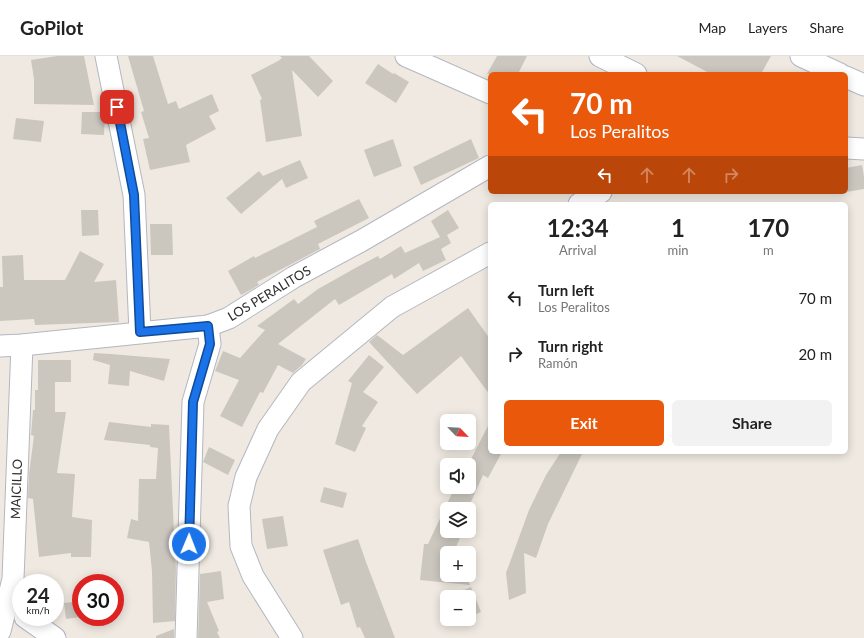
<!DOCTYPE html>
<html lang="en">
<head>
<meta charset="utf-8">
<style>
  :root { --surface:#fff; --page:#f2f2f2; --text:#222; --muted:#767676; --line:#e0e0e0; --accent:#ea580c }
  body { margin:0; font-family:Lato,sans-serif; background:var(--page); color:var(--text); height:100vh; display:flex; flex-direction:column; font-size:15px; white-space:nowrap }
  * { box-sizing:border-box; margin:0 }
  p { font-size:13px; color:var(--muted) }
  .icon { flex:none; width:22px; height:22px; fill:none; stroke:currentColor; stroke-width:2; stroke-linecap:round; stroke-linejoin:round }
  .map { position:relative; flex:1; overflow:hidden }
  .side { position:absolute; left:488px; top:146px; width:360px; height:252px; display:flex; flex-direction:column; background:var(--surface); border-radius:6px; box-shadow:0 2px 10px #0003 }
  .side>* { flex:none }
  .guide { position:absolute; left:488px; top:16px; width:360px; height:122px; border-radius:6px; box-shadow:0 2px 10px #0003; background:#ea580c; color:#fff; overflow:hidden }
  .needle { width:26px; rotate:115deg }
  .tools { position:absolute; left:440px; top:358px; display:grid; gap:8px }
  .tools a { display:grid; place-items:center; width:36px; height:36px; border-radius:6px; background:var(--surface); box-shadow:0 2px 10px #0003; font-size:20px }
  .speed { position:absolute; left:12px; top:518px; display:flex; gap:8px; font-size:20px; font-weight:700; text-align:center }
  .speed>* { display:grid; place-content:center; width:52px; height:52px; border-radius:50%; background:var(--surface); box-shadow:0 2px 10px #0003; line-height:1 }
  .speed small { font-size:10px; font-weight:400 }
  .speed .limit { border:6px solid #d22; background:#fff; color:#111 }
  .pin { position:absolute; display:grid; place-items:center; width:34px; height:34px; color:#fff; margin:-17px; border-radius:8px; box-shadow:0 2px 6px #0006 }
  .me { position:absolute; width:44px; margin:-22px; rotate:1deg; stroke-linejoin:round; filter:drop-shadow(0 0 3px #0008) }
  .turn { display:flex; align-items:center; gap:14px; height:84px; padding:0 16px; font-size:18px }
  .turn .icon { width:52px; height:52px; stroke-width:2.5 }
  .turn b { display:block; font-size:28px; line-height:34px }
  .lanes { display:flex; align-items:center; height:38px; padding:0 16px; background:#0003; justify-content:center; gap:20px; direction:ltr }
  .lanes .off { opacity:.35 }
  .eta { display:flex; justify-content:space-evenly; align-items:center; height:68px; text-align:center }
  .eta b { font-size:24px; font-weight:700; line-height:28px }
  .cta { display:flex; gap:8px; margin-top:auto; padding:8px 16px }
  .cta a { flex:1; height:46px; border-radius:6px; background:var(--accent); color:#fff; font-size:16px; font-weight:700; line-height:46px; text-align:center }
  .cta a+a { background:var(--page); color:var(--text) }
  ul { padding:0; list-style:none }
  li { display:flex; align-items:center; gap:12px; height:56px; padding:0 16px }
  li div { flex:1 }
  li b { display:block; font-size:15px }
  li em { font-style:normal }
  header { display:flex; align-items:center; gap:24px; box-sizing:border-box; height:56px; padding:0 20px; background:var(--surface); border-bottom:1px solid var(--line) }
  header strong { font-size:19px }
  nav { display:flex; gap:22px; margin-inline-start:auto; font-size:14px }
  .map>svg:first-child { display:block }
  .building { fill:#cbc7bf }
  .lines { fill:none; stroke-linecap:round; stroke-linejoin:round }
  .minor-casing { stroke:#b4b7c1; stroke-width:23 }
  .minor { stroke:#fff; stroke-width:21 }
  .route-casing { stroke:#114b97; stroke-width:10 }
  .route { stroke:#1a73e8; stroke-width:7 }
  .labels { text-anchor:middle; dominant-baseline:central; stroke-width:3; stroke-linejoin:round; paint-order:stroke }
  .street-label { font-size:13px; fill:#2e2e2e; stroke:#fff }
</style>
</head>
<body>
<header>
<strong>GoPilot</strong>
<nav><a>Map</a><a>Layers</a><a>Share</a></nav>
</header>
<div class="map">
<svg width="864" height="582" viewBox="0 0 864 582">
  <rect width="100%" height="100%" fill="#efe9e1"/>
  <!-- building -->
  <g class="building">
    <polygon points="57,0 84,0 94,49 34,48 34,23 31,4"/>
    <polygon points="128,0 153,0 168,48 176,45 179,53 212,38 219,55 209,60 216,73 186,89 190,106 150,114 143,83 149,82 141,56 144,55"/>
    <polygon points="280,0 309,0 333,25 318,41 292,14 302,80 266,86 260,44 262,43 251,19 278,5 282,2"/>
    <polygon points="497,0 527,0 518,18 487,18"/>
    <polygon points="677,0 771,0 761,18 711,18"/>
    <polygon points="378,8 393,18 394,17 409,26 396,47 365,27"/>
    <polygon points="82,56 105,56 104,79 81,78"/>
    <polygon points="16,62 44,65 41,86 13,83"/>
    <polygon points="393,83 402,110 374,121 364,94"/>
    <polygon points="471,83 479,102 421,129 413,111"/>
    <polygon points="300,104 308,122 286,132 282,123 241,158 226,142 259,115 263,120"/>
    <polygon points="862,109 864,121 864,133 846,136 846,112"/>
    <polygon points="359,143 369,162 318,188 320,193 257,226 259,229 241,239 228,215 254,200 255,202 317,171 314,165"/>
    <polygon points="81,154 98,154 99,179 82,180"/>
    <polygon points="448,154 459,172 447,179 451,187 441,193 446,204 423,215 419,207 394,223 392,218 339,249 335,243 278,288 306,303 302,309 293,317 278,309 263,337 260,336 242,371 220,360 239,324 215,315 223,295 240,302 265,274 257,270 294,243 298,248 318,233 359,210 378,200 380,203 401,190 405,197 440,181 431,165"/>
    <polygon points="150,168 172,168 173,199 151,199"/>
    <polygon points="80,195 104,208 94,226 116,224 119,266 35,269 34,263 0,265 0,231 3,231 2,200 23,199 24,224 65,224"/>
    <polygon points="468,252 490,283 490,339 461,300 417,338 369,286 377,279 403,299"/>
    <polygon points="94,297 111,298 170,303 164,325 130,315 129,330 108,328 110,309 93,304"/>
    <polygon points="369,299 384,311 363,336 378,346 362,370 366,372 355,396 335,388 352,327 348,325"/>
    <polygon points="38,304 71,304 71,326 55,326 55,356 66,356 57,417 75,418 72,461 92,464 91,501 71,501 71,497 39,501 33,443 28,442 29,418 34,380 31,379 33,354 35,354 35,334 38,334"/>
    <polygon points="109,366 151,371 151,368 169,369 174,477 173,486 174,486 176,512 175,565 153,567 152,515 149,486 127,482 131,463 138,465 139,423 156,423 158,392 150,391 150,389 104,384"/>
    <polygon points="490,366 490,396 502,396 488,422 483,419 470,448 474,450 469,462 469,453 447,453 447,475 463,475 456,491 468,492 467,497 447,497 447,519 466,519 470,529 420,524 424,488 428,488 455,431 469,431 469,409 468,409"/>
    <polygon points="209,391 235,404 228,419 203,406"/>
    <polygon points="561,396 583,396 548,468 536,502 524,497 526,537 509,544 506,517 529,454 546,419"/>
    <polygon points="324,431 347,437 343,452 320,446"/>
    <polygon points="283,460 288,490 267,493 262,463"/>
    <polygon points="358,483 366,506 395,582 365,582 360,571 357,572 349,546 341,549 323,494"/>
    <polygon points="221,515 224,543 207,546 219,575 217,576 220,582 198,582 200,518"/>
    <polygon points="471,531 481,556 469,561 469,541 448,541"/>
    <polygon points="81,545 81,561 66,563 64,547"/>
    <polygon points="174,573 174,582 156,582 156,580"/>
  </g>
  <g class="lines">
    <defs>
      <g id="minor">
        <polyline points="106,0 134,139 140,276"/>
        <polyline points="406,0 490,37"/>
        <polyline points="600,0 636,18"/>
        <polyline points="801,0 840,18"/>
        <polyline points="846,21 864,29"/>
        <polyline points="846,92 864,93"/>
        <polyline points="579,148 601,136"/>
        <polyline points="0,290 22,289 208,270 229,262 294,221 361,185 490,110"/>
        <polyline points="25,561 55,582"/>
        <polyline points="0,575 13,523 22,289"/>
        <polyline points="186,582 193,346 210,288 208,270"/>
        <polyline points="292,582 253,520 241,490 239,450 246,421 268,373 301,326 392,251 490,197"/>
      </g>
    </defs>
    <!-- minor casing -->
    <use href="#minor" class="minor-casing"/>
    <!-- minor -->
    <use href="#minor" class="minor"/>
  </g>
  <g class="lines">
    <defs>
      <polyline id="route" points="117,51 134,139 140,276 208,270 210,288 193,346 189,488"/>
    </defs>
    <!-- route casing -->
    <use href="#route" class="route-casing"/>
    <!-- route -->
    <use href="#route" class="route"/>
  </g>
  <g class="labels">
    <!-- street labels -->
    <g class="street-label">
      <text transform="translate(269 237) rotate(-31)">LOS PERALITOS</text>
      <text transform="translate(16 433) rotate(-88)">MAICILLO</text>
    </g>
  </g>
</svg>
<div class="tools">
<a><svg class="needle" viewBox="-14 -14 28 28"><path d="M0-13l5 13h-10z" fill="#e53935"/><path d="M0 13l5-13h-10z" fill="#767676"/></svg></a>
<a><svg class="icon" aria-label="sound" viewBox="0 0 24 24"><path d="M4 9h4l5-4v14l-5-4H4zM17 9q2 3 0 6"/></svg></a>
<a><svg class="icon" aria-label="layers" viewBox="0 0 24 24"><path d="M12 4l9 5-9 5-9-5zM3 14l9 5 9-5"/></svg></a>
<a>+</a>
<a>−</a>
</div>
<div class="speed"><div>24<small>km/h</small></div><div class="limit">30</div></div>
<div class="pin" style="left:117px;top:51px;background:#d93025"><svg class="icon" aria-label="arrive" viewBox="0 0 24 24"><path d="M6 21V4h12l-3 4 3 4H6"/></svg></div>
<svg class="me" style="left:189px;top:488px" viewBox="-20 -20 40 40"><circle r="17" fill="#1a73e8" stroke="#fff" stroke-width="3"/><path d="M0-11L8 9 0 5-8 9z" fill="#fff"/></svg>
<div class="guide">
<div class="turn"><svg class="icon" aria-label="left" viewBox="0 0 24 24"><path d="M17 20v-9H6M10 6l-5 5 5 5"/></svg><div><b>70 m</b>Los Peralitos</div></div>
<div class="lanes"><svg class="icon" aria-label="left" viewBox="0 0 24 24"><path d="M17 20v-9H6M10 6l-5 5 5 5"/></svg><svg class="icon off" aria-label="ahead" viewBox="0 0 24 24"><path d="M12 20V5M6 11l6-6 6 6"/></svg><svg class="icon off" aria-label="ahead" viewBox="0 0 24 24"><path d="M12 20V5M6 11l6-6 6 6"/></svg><svg class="icon off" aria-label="right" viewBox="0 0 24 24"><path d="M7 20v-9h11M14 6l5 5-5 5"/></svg></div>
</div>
<section class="side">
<div class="eta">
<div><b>12:34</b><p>Arrival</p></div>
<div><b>1</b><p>min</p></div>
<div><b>170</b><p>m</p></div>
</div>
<ul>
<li><svg class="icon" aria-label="left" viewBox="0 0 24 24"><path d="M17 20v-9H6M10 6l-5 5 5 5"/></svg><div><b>Turn left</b><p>Los Peralitos</p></div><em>70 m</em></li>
<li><svg class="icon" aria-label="right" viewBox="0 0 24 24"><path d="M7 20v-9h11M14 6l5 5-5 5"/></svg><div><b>Turn right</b><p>Ramón</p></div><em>20 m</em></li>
</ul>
<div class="cta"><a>Exit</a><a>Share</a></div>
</section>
</div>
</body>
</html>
